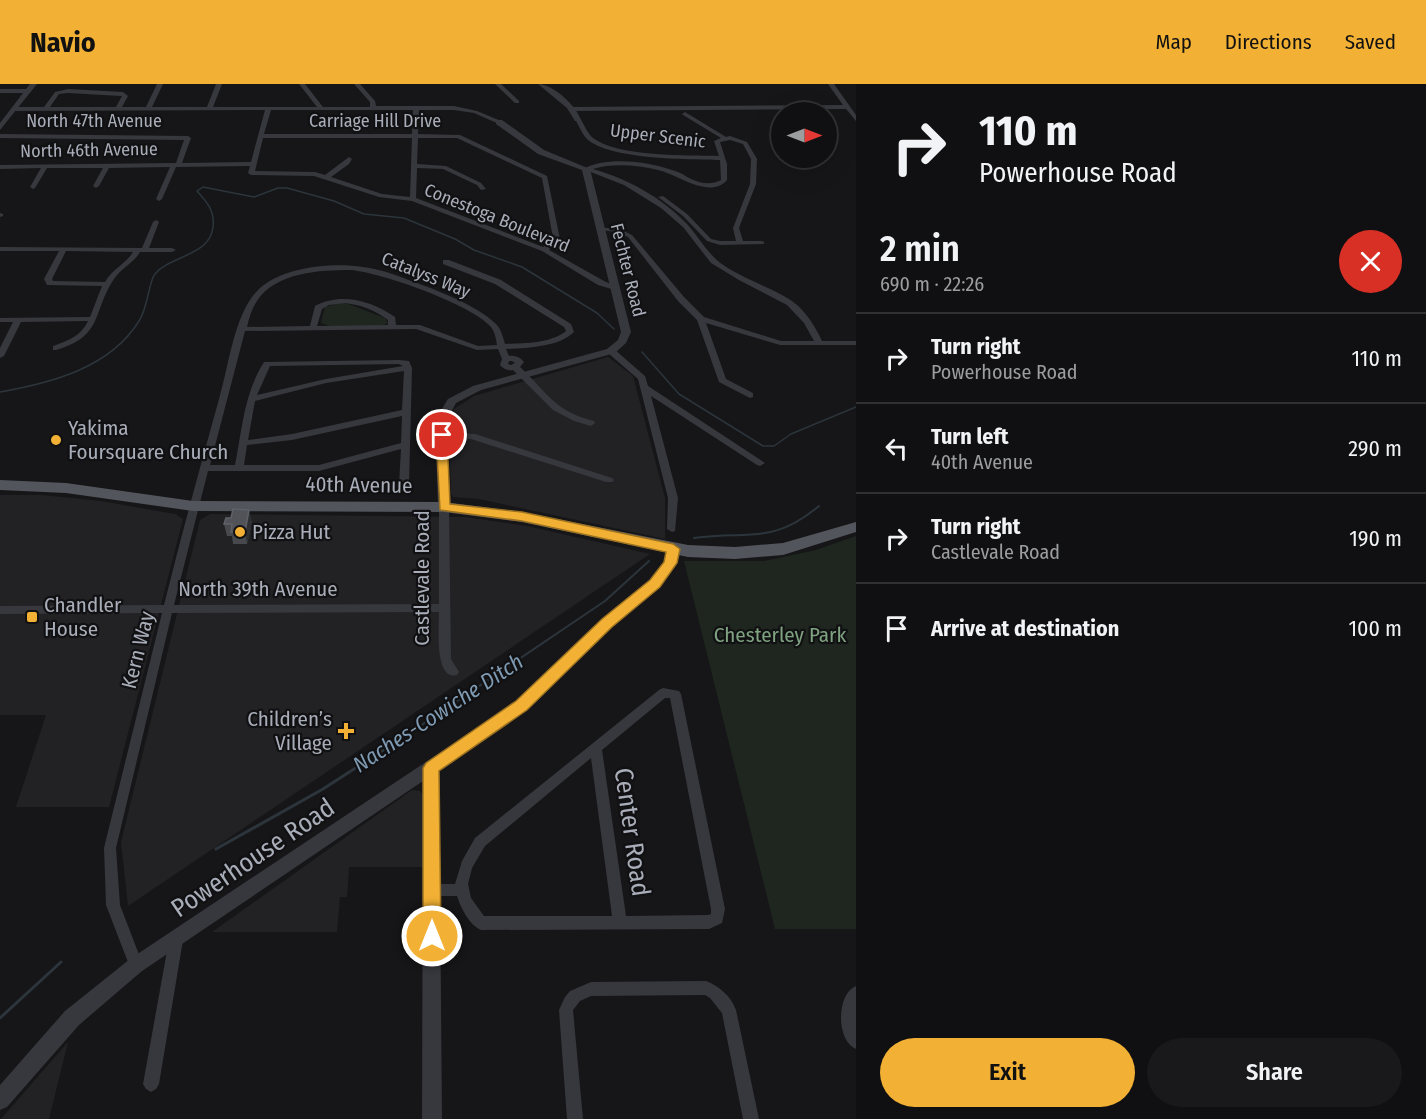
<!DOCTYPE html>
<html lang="en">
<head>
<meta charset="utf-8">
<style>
  :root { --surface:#101012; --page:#19191b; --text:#f1f3f6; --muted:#9c9d9f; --line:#303032; --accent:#f2b134 }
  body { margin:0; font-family:"Fira Sans Condensed",sans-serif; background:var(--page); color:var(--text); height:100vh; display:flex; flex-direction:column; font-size:22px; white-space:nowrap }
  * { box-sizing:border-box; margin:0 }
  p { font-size:20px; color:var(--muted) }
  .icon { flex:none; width:33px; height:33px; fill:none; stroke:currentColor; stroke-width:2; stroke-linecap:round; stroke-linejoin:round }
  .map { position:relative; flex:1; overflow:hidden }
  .side { display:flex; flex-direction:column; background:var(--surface); width:570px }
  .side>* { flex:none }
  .hud { background:#101012; color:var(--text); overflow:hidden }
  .needle { width:39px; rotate:90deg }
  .tools { position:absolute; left:771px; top:18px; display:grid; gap:12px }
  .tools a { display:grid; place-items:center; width:66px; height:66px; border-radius:50%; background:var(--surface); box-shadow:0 6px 24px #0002,0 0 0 2px var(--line); font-size:30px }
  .pin { position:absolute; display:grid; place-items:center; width:51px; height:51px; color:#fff; margin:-26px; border:3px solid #fff; border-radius:50%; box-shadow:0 2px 6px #0007 }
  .me { position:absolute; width:66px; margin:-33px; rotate:0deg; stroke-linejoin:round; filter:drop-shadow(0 0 4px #0008) }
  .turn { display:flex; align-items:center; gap:21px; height:126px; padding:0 24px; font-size:27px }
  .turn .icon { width:78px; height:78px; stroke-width:2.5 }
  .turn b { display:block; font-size:42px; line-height:51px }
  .round { display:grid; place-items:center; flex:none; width:63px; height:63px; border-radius:32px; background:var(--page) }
  .head { display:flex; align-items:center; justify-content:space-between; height:102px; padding:0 24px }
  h1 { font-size:36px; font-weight:600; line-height:45px }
  .primary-button { display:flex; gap:12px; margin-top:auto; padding:12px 24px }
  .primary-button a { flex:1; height:69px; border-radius:36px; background:var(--accent); color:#111; font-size:24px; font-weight:600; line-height:69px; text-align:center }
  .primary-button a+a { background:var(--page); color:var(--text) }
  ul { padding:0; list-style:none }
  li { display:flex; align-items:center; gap:18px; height:90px; padding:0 24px; border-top:2px solid var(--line) }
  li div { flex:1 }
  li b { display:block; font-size:22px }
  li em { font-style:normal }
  header { display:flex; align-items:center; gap:36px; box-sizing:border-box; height:84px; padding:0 30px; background:var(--accent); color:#111 }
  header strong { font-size:28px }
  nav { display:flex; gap:33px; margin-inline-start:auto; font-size:21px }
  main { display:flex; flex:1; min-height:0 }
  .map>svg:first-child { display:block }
  .built { fill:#222225 }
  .green { fill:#1e261f }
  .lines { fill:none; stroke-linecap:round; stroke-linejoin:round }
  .stream-far2 { stroke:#2c353c; stroke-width:1.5 }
  .stream-far1 { stroke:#2c353c; stroke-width:2 }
  .stream { stroke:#2c353c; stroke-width:3 }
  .minor { fill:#37383d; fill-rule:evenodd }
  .tertiary { fill:#37383d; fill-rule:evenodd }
  .primary { fill:#53555c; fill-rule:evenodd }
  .wall { fill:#47494d }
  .shaded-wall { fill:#2f3033 }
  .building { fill:#525359; stroke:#5f6168; stroke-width:1.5 }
  .route { fill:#f2b134; stroke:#9d7322; stroke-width:1.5 }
  .poi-dot { fill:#f2b134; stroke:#111113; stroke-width:2 }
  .labels { text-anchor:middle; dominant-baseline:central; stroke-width:4.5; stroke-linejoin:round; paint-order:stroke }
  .far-street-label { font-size:18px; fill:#a8adb8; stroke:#111113 }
  .poi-label { font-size:21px; fill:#a8adb8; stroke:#111113; text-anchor:start }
  .street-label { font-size:21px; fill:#a8adb8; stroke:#111113 }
  .park-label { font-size:21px; fill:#7fa381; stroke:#111113 }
  .water-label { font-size:22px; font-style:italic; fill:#7f9bb3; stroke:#111113 }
  .near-street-label { font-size:26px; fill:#a8adb8; stroke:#111113 }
</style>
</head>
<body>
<header>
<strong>Navio</strong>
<nav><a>Map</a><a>Directions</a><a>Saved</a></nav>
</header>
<main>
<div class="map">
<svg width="856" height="1035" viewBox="0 0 856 1035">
  <rect width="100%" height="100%" fill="#161618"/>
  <!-- built -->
  <g class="built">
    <polygon points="608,273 633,292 665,414 665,455 479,415 453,413 451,409 449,339 454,325 474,312"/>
    <polygon points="0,411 42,411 101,417 175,430 183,435 109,723 16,723 46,631 0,631"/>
    <polygon points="210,430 465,433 527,442 650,470 128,822 121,758 200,436"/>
    <polygon points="412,706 420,707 423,711 422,783 349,783 347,813 340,813 337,848 212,848"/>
    <polygon points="68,958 49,1035 1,1035"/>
  </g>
  <!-- green -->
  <g class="green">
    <polygon points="343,218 385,234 388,239 382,242 330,242 321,239 325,223"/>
    <polygon points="856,452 856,845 775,845 684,477 764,477 816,466"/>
  </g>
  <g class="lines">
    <!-- stream-far2 -->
    <g class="stream-far2">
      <polyline points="642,268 679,310 763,362 774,362 791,350 856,323"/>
      <path d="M 0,308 C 51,299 110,284 139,237 C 148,224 149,196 155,190 C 171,171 210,172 213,143 C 215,127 207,118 197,107 L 203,103 L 254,113 L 278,104 L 287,104 L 334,117 L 364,130 L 404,134 L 455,155 L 474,166 L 522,183 L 597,229 L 614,245"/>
    </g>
    <!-- stream-far1 -->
    <g class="stream-far1">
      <path d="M 694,454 C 748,446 771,462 819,422"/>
      <polyline points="383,667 605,517 649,477"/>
    </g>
    <!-- stream -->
    <g class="stream">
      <polyline points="216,765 323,705 385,665"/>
      <polyline points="0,934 61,878"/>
    </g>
    <!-- minor -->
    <g class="minor">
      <path d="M 157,0 L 163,0 L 152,23 L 207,23 L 216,0 L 222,0 L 213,23 L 317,23 L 299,0 L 305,0 L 323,23 L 370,23 L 370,18 L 354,0 L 360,0 L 375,17 L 376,22 L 454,22 L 477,27 L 501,37 L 502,38 L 499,40 L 474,29 L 454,26 L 419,26 L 418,50 L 460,51 L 547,92 L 560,155 L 549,166 L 604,197 L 619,204 L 615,206 L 598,201 L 542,167 L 412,117 L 379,113 L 314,92 L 251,91 L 248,89 L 250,82 L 176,83 L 162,115 L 159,117 L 156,115 L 170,83 L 109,84 L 99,102 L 96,104 L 93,102 L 103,84 L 47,84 L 35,104 L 33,105 L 30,103 L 41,84 L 0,85 L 0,81 L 176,79 L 184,56 L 0,54 L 0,50 L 188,52 L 191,54 L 182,79 L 251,78 L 265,26 L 14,27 L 11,25 L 14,23 L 44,23 L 55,8 L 68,5 L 123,8 L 128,12 L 122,23 L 146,23 ZM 68,9 L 121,12 L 122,12 L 116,23 L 50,23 L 59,10 ZM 271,26 L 413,26 L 412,50 L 264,50 ZM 263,54 L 412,54 L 410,113 L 382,110 L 331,93 L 349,80 L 352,75 L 349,73 L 325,91 L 315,88 L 255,87 ZM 418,54 L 457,54 L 542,94 L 553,154 L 543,163 L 416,114 L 417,84 L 443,85 L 477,101 L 481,106 L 486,105 L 481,99 L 446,82 L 417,80 Z"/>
      <polygon points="495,0 501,0 519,17 519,19 515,19"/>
      <polygon points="828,0 834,0 856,31 856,37 846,25 571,27 568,25 571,23 843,21"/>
      <polygon points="0,5 28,5 31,7 28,9 0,9"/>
      <path d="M 685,28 L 726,53 L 730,52 L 747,58 L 757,75 L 756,100 L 739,144 L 743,157 L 762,157 L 764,158 L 764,160 L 720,161 L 707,157 L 683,132 L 658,113 L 663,112 L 687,130 L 711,155 L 720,157 L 736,157 L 733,144 L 750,100 L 751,75 L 743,60 L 730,56 L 720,58 L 727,80 L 727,96 C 710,116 677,90 658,86 C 637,81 613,79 593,85 C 628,95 661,113 687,140 C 698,152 706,167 719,178 C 742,195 769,202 792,217 C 805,226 815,242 822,257 L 856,257 L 856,261 L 780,261 L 706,239 L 726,295 L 753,309 L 753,313 L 750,314 L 719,298 L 697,236 L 678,217 L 628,153 L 617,148 L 599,146 L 599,144 L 618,144 L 632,151 L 684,213 L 704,233 L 781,257 L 814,257 L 804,239 L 787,221 L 739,196 L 711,179 L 683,143 L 661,124 L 624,101 L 583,85 C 607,71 653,78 678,88 C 685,91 691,96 699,98 C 706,100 714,100 721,96 L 720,76 C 688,75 610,76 587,55 C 582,50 579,42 575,35 L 580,34 C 584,40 587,49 593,54 C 618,73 687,71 719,72 L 714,57 L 721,54 L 683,31 L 682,30 Z"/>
      <polygon points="0,129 3,130 3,132 0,133"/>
      <path d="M 156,136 L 159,138 L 149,164 L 172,164 L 176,166 L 172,168 L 140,168 C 133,180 121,184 114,195 C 92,228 104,252 56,266 L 53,266 L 53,262 C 68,257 81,252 88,237 L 21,238 L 4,272 L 0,274 L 0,264 L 13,238 L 0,238 L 0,234 L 90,233 L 102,202 L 47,201 L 44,195 L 59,167 L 0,167 L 0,163 L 142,164 L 153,138 ZM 66,167 L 133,168 C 126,180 112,185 105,198 L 53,197 L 52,195 Z"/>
      <path d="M 443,176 L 449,176 L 501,196 L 571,240 L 574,248 C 559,263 527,264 506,265 L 509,272 C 515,271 520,273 524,278 L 520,283 C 548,309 554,327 594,337 L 595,339 L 591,342 L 574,337 L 553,326 L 513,286 C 509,287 503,285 500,281 L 502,275 L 498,265 L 477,266 L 416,245 L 245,247 L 210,381 L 235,381 C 242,346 244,309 264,278 L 399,276 L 409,277 L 412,284 L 409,401 L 404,404 L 399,401 L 401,365 L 319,387 L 208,387 L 174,521 L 439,520 L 439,423 L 444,420 L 449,423 L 451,575 L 459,588 L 457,591 C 434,597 439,542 439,528 L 172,529 L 116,764 L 120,821 L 143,881 L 141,886 L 136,888 L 131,886 L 106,821 L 104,764 L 162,529 L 0,530 L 0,522 L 164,521 C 181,452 200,384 219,315 C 229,282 234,229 259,205 C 282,183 333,178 363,183 C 380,185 396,191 411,197 C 435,205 478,222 496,240 C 501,245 503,253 505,260 C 524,259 550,260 566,247 L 564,243 L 495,200 L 443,180 ZM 351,186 C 382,189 471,220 491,243 C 495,248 496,255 497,261 L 478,262 L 420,241 L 396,241 L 395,233 C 372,217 341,208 315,222 L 310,242 L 247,243 C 249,234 252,224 257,217 C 276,188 320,186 351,186 ZM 345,219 C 361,221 375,226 388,236 L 388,241 L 317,242 L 322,225 L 329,221 ZM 509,277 L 512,277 L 515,279 L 511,281 L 508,280 ZM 399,280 L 403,282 L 326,295 L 257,311 L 270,282 ZM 404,287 L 402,326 L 292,350 L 248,356 L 255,317 L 326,299 ZM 402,332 L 401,359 L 319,381 L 244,381 L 247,361 L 292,356 Z"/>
      <polygon points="608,265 614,265 645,292 648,302 765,379 760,382 757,381 651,312 678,414 675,447 672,448 667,445 668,414 638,295 608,269"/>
      <polygon points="442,348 475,350 612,394 614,396 612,398 606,398 471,355 439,353 439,349"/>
      <path d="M 663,604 L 679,607 L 681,610 L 725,825 L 722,839 L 709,845 L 481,846 C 469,841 461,824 457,812 L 432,812 L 427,811 L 425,806 L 427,801 L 432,800 L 455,800 L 462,777 L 475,754 L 659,606 ZM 665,614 L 670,614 L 711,825 L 711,830 L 708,831 L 626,832 L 602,666 ZM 591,674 L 612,832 L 484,832 L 471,814 L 468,800 L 472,784 L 485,762 Z"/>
      <polygon points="176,849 181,851 183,856 159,1000 156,1005 151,1008 146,1005 143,1000 169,856 171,851"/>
      <path d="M 706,897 C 719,902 731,912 736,926 L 759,1035 L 743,1035 L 722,929 L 710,914 L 705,911 L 591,912 L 580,917 L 573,926 L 583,1035 L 567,1035 L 559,926 L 565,913 L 570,907 L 591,898 Z"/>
      <path d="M 856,902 L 856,965 C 836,957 836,910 856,902 Z"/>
    </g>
    <!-- tertiary -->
    <g class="tertiary">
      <polygon points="30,0 37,0 0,46 0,39"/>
      <path d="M 538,0 C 553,0 578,23 581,37 L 575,37 L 567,24 Z"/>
      <polygon points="496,36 502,36 544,66 590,85 631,248 626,259 615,269 481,306 456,319 447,336 450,423 444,427 438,423 435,336 448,315 473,302 607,265 618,256 621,248 582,86 538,70 496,40"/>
      <polygon points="673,460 679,465 677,479 660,503 612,543 526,626 439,686 442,1035 422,1035 423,697 142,887 79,941 7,1023 0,1026 0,1001 65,927 130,875 516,618 602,535 650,497 664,478 668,462"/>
    </g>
    <!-- primary -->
    <polygon class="primary" points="0,396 66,399 193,417 444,418 522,428 688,461 735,463 783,459 856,438 856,448 783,471 735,475 688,473 522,438 444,428 193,427 66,409 0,406"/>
  </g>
  <!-- wall -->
  <polygon class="wall" points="252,438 247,460 233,460 232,452 227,452 224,440"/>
  <!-- shaded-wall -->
  <polygon class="shaded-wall" points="249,426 252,438 247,460 245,448"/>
  <!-- building -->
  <polygon class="building" points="233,425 249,426 245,448 231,448 232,440 224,440 226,434 231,434"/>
  <!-- route -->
  <polygon class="route" points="442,348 447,351 450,420 522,428 673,460 680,465 677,479 660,503 612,543 527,626 439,687 441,852 438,858 432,861 426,858 423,852 423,684 426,679 516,617 602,535 650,496 664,478 666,468 522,437 440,426 436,351"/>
  <!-- markers -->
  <g class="poi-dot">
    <circle cx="56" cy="356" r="6"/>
    <circle cx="240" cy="448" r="6"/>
    <rect x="26" y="527" width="12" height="12" rx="3"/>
    <path d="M343 638h6v6h6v6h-6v6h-6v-6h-6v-6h6z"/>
  </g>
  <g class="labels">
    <!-- far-street labels -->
    <g class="far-street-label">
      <text x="94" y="37">North 47th Avenue</text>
      <text x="375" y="37">Carriage Hill Drive</text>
      <text transform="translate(658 52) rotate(7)">Upper Scenic</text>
      <text transform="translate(89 66) rotate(-1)">North 46th Avenue</text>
      <text transform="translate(497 134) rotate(22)">Conestoga Boulevard</text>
      <text transform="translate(628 186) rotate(76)">Fechter Road</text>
      <text transform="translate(426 191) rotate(22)">Catalyss Way</text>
    </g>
    <!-- poi labels -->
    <g class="poi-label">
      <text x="68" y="344">Yakima<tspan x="68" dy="24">Foursquare Church</tspan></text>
      <text x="252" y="448">Pizza Hut</text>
      <text x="44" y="521">Chandler<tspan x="44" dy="24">House</tspan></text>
      <text x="332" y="635" text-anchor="end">Children’s<tspan x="332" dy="24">Village</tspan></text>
    </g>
    <!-- street labels -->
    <g class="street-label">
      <text transform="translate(359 401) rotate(1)">40th Avenue</text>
      <text transform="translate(422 494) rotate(-90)">Castlevale Road</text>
      <text x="258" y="505">North 39th Avenue</text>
      <text transform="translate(138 566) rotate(-76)">Kern Way</text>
    </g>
    <!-- park labels -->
    <g class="park-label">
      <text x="780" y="551">Chesterley Park</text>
    </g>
    <!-- water labels -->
    <g class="water-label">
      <text transform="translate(438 629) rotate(-33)">Naches-Cowiche Ditch</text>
    </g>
    <!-- near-street labels -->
    <g class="near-street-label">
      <text transform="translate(632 748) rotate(82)">Center Road</text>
      <text transform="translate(253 774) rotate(-34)">Powerhouse Road</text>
    </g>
  </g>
</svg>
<div class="tools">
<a><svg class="needle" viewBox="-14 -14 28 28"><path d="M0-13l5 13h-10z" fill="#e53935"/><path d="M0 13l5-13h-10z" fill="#9c9d9f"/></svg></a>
</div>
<div class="pin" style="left:442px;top:351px;background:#d93025"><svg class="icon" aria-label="arrive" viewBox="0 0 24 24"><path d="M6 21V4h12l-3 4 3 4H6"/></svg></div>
<svg class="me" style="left:432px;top:852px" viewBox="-20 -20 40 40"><circle r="17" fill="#f2b134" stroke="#fff" stroke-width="3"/><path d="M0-11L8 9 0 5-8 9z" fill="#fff"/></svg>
</div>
<section class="side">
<div class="hud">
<div class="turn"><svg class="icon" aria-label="right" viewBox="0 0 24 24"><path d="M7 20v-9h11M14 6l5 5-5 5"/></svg><div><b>110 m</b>Powerhouse Road</div></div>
</div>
<div class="head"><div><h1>2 min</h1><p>690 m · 22:26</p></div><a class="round" style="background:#d93025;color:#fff"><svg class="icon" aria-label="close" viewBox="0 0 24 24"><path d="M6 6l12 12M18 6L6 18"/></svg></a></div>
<ul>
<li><svg class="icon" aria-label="right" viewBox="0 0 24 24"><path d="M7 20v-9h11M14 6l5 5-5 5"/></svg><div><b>Turn right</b><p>Powerhouse Road</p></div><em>110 m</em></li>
<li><svg class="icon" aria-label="left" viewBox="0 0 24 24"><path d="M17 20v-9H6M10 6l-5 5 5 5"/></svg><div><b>Turn left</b><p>40th Avenue</p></div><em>290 m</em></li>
<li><svg class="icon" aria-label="right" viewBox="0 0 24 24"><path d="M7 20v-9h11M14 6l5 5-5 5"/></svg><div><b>Turn right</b><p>Castlevale Road</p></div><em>190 m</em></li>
<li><svg class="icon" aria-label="arrive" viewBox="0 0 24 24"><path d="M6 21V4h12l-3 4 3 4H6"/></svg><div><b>Arrive at destination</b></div><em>100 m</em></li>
</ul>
<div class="primary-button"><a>Exit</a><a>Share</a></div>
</section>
</main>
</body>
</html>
